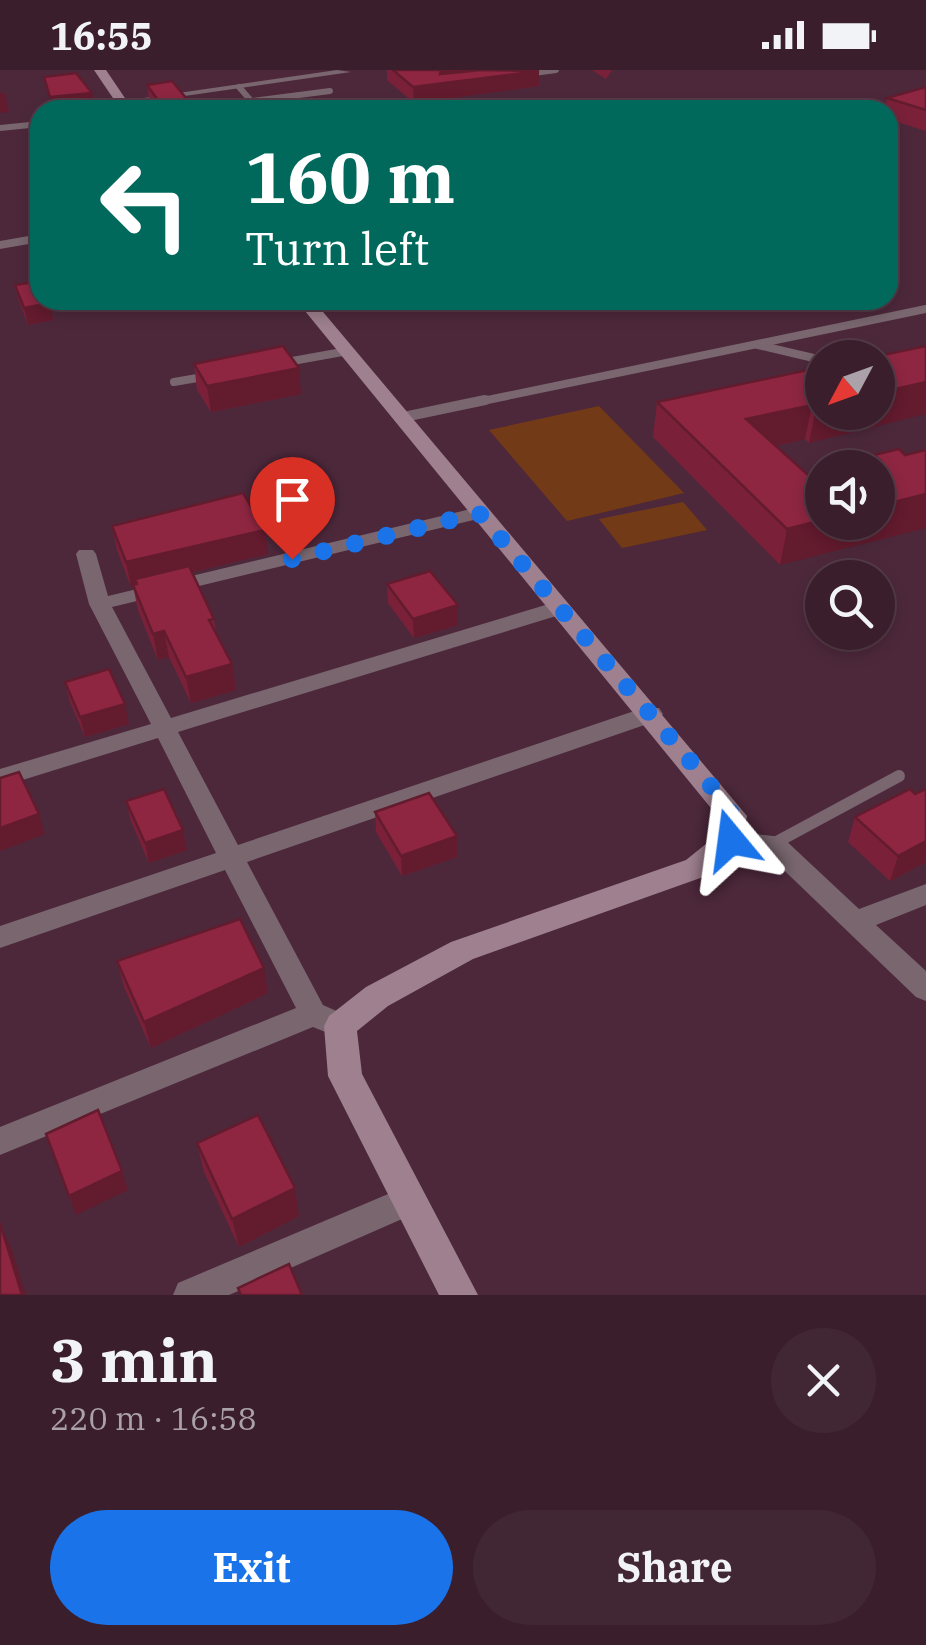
<!DOCTYPE html>
<html lang="en">
<head>
<meta charset="utf-8">
<style>
  :root { --surface:#3a1e2c; --page:#412734; --text:#f1f3f6; --muted:#aba2a9; --line:#543c48; --accent:#1a73e8 }
  body { margin:0; font-family:"IBM Plex Serif",serif; background:var(--page); color:var(--text); height:100vh; display:flex; flex-direction:column; font-size:38px; white-space:nowrap }
  * { box-sizing:border-box; margin:0 }
  p { font-size:32px; color:var(--muted) }
  .icon { flex:none; width:55px; height:55px; fill:none; stroke:currentColor; stroke-width:2; stroke-linecap:round; stroke-linejoin:round }
  .map { position:relative; height:1225px; overflow:hidden }
  .panel { display:flex; flex-direction:column; background:var(--surface); flex:1 }
  .panel>* { flex:none }
  .banner { position:absolute; left:30px; top:30px; width:868px; height:210px; border-radius:30px; box-shadow:0 5px 15px #0003,0 0 0 2px var(--line); background:#00695c; color:#fff; overflow:hidden }
  .needle { width:65px; rotate:229deg }
  .tools { position:absolute; left:805px; top:270px; display:grid; gap:20px }
  .tools a { display:grid; place-items:center; width:90px; height:90px; border-radius:50%; background:var(--surface); box-shadow:0 5px 15px #0003,0 0 0 2px var(--line); font-size:50px }
  .pin { position:absolute; display:grid; place-items:center; width:85px; height:85px; color:#fff; margin:-102px -42px; border-radius:50% 50% 50% 0; rotate:-45deg; box-shadow:0 0 10px #0007 }
  .pin .icon { rotate:45deg }
  .me { position:absolute; width:110px; margin:-55px; rotate:344deg; stroke-linejoin:round; filter:drop-shadow(0 0 8px #0008) }
  .turn { display:flex; align-items:center; gap:35px; height:210px; padding:0 50px; font-size:45px }
  .turn .icon { width:130px; height:130px; stroke-width:2.5 }
  .turn b { display:block; font-size:70px; line-height:85px }
  .round { display:grid; place-items:center; flex:none; width:105px; height:105px; border-radius:52px; background:var(--page) }
  .head { display:flex; align-items:center; justify-content:space-between; height:170px; padding:0 50px }
  h1 { font-size:60px; font-weight:700; line-height:75px }
  .button { display:flex; gap:20px; margin-top:auto; padding:20px 50px }
  .button a { flex:1; height:115px; border-radius:60px; background:var(--accent); color:#fff; font-size:40px; font-weight:700; line-height:115px; text-align:center }
  .button a+a { background:var(--page); color:var(--text) }
  .status { display:flex; justify-content:space-between; align-items:center; height:70px; padding:0 50px; background:var(--surface); direction:ltr }
  .status svg { height:28px; fill:currentColor }
  .map>svg:first-child { display:block }
  .green { fill:#733a17 }
  .lines { fill:none; stroke-linecap:round; stroke-linejoin:round }
  .lane-far3 { stroke:#79666f; stroke-width:6 }
  .lane-far2 { stroke:#79666f; stroke-width:8 }
  .lane-far1 { stroke:#79666f; stroke-width:10 }
  .lane { stroke:#79666f; stroke-width:12 }
  .street { fill:#79666f; fill-rule:evenodd }
  .secondary { fill:#9e808e; fill-rule:evenodd }
  .wall { fill:#7a2139 }
  .shaded-wall { fill:#631b2e }
  .building { fill:#8e2642; stroke:#631b2e; stroke-width:2.5 }
  .route { stroke:#1a73e8; stroke-width:18; stroke-dasharray:0 32.4 }
</style>
</head>
<body>
<div class="status"><b>16:55</b><svg viewBox="0 0 49 12"><path d="M0 12V9h3v3zM5 12V6h3v6zM10 12V3h3v9zM15 12V0h3v12zM26 1h20v11H26zM47 4h2v5h-2z"/></svg></div>
<div class="map">
<svg width="926" height="1225" viewBox="0 0 926 1225">
  <rect width="100%" height="100%" fill="#4d283b"/>
  <!-- green -->
  <g class="green">
    <polygon points="599,336 684,423 567,451 489,360"/>
    <polygon points="683,432 707,460 622,478 599,449"/>
  </g>
  <g class="lines">
    <!-- lane-far3 -->
    <g class="lane-far3">
      <polyline points="526,4 556,0"/>
      <polyline points="239,17 259,40"/>
      <polyline points="191,39 330,21"/>
      <polyline points="0,58 40,54"/>
    </g>
    <!-- lane-far2 -->
    <g class="lane-far2">
      <polyline points="758,275 822,290"/>
      <polyline points="281,293 348,281"/>
      <polyline points="174,312 209,306"/>
      <polyline points="473,333 926,239"/>
    </g>
    <!-- lane-far1 -->
    <polyline class="lane-far1" points="399,348 485,330"/>
    <!-- lane -->
    <polyline class="lane" points="773,774 899,706"/>
    <!-- street -->
    <g class="street">
      <polygon points="337,0 351,2 122,35 116,32"/>
      <polygon points="40,164 40,172 0,179 0,171"/>
      <polygon points="479,437 486,439 489,443 486,447 112,537 171,648 552,533 566,533 570,538 566,543 178,662 238,775 643,638 659,638 663,644 659,650 247,792 323,935 350,947 355,956 350,965 340,968 313,957 0,1085 0,1057 296,938 225,800 0,878 0,856 216,783 158,668 0,717 0,699 151,654 89,534 76,484 79,480 93,480 96,484 108,526"/>
      <polygon points="731,761 782,767 859,839 926,814 926,835 876,855 926,901 926,931 916,927 766,783 722,777 718,770 722,763"/>
      <polygon points="407,1116 418,1120 423,1131 418,1142 229,1225 173,1225 178,1213"/>
    </g>
    <!-- secondary -->
    <g class="secondary">
      <polygon points="94,0 106,0 133,40 121,40"/>
      <polygon points="296,230 313,230 747,746 741,777 706,806 473,889 388,936 357,961 362,1004 478,1225 439,1225 328,1006 324,956 329,946 366,917 451,872 686,790 717,765 719,748"/>
    </g>
  </g>
  <!-- wall -->
  <g class="wall">
    <polygon points="387,0 538,0 539,16 414,33 387,10"/>
    <polygon points="592,0 612,0 606,9"/>
    <polygon points="147,15 196,40 153,40 150,35"/>
    <polygon points="926,17 926,61 888,49 888,40 885,40 887,28"/>
    <polygon points="15,215 53,250 28,255 19,231"/>
    <polygon points="926,276 809,373 805,369 775,376 809,406 873,392 874,385 899,379 780,495 653,367 657,332"/>
    <polygon points="194,294 301,324 211,342 197,320"/>
    <polygon points="112,456 268,484 192,502 214,549 216,563 232,594 236,620 191,633 169,587 158,590 138,540 133,516 131,517 117,480"/>
    <polygon points="387,514 458,555 414,568 388,533"/>
    <polygon points="65,612 129,654 85,667 70,632"/>
    <polygon points="926,719 926,792 890,811 848,772 855,747"/>
    <polygon points="126,731 187,780 149,793 131,751"/>
    <polygon points="375,742 457,787 402,806 376,762"/>
    <polygon points="117,891 268,923 151,978 124,917"/>
    <polygon points="197,1073 299,1146 239,1177 204,1102"/>
  </g>
  <!-- shaded-wall -->
  <g class="shaded-wall">
    <polygon points="441,0 539,1 539,16 414,33 413,17"/>
    <polygon points="0,23 5,23 9,42 0,43"/>
    <polygon points="92,23 95,40 53,40 50,27"/>
    <polygon points="50,233 53,250 28,255 24,238"/>
    <polygon points="299,298 301,324 211,342 207,316"/>
    <polygon points="926,312 926,344 809,373 816,338 822,337 822,342 878,342 878,323"/>
    <polygon points="812,335 805,369 740,384 746,349"/>
    <polygon points="926,424 926,458 780,495 787,459 822,450 822,452 878,452 878,436"/>
    <polygon points="265,460 268,484 138,515 135,509 136,515 131,517 126,492"/>
    <polygon points="458,535 458,555 414,568 413,549"/>
    <polygon points="164,561 169,587 158,590 153,564"/>
    <polygon points="232,594 236,620 191,633 186,607"/>
    <polygon points="125,634 129,654 85,667 80,647"/>
    <polygon points="39,744 45,764 0,781 0,758"/>
    <polygon points="183,760 187,780 149,793 145,773"/>
    <polygon points="457,766 457,787 402,806 401,786"/>
    <polygon points="926,771 926,792 890,811 898,786"/>
    <polygon points="264,898 268,923 151,978 144,952"/>
    <polygon points="122,1101 128,1120 76,1145 69,1126"/>
    <polygon points="295,1118 299,1146 239,1177 232,1149"/>
    <polygon points="0,1153 12,1180 26,1225 22,1225"/>
  </g>
  <!-- building -->
  <g class="building">
    <polygon points="393,0 441,0 440,4 481,0 539,1 413,17"/>
    <polygon points="76,3 92,23 50,27 44,7"/>
    <polygon points="172,11 196,40 165,40 147,15"/>
    <polygon points="926,17 926,40 887,28"/>
    <polygon points="40,211 40,230 48,230 50,233 24,238 15,215"/>
    <polygon points="283,276 299,298 207,316 194,294"/>
    <polygon points="926,276 926,312 878,323 878,288 869,288"/>
    <polygon points="822,297 822,337 816,338 812,335 746,349 809,406 822,403 822,450 787,459 657,332"/>
    <polygon points="899,379 905,385 926,380 926,424 878,436 878,398 847,398 880,390 874,385"/>
    <polygon points="243,423 265,460 126,492 112,456"/>
    <polygon points="189,496 214,549 209,550 232,594 186,607 164,561 153,564 133,515 137,514 135,509"/>
    <polygon points="430,501 458,535 413,549 387,514"/>
    <polygon points="109,599 125,634 80,647 65,612"/>
    <polygon points="19,702 39,744 0,758 0,708"/>
    <polygon points="164,719 183,760 145,773 126,731"/>
    <polygon points="910,719 915,724 926,719 926,771 898,786 855,747"/>
    <polygon points="429,723 457,766 401,786 375,742"/>
    <polygon points="240,849 264,898 144,952 117,891"/>
    <polygon points="98,1040 122,1101 69,1126 46,1064"/>
    <polygon points="258,1045 295,1118 232,1149 197,1073"/>
    <polygon points="0,1153 22,1225 0,1225"/>
    <polygon points="289,1194 302,1225 241,1225 238,1218"/>
  </g>
  <g class="lines">
    <!-- route -->
    <polyline class="route" points="292,489 479,443 708,712 733,746 731,770"/>
  </g>
</svg>
<div class="tools">
<a><svg class="needle" viewBox="-14 -14 28 28"><path d="M0-13l5 13h-10z" fill="#e53935"/><path d="M0 13l5-13h-10z" fill="#aba2a9"/></svg></a>
<a><svg class="icon" aria-label="sound" viewBox="0 0 24 24"><path d="M4 9h4l5-4v14l-5-4H4zM17 9q2 3 0 6"/></svg></a>
<a><svg class="icon" aria-label="search" viewBox="0 0 24 24"><circle cx="10" cy="10" r="6"/><path d="M15 15l6 6"/></svg></a>
</div>
<div class="pin" style="left:292px;top:489px;background:#d93025"><svg class="icon" aria-label="arrive" viewBox="0 0 24 24"><path d="M6 21V4h12l-3 4 3 4H6"/></svg></div>
<svg class="me" style="left:731px;top:770px" viewBox="-20 -20 40 40"><path d="M0-17L14 15 0 8-14 15z" fill="#1a73e8" stroke="#fff" stroke-width="4"/></svg>
<div class="banner">
<div class="turn"><svg class="icon" aria-label="left" viewBox="0 0 24 24"><path d="M17 20v-9H6M10 6l-5 5 5 5"/></svg><div><b>160 m</b>Turn left</div></div>
</div>
</div>
<section class="panel">
<div class="head"><div><h1>3 min</h1><p>220 m · 16:58</p></div><a class="round"><svg class="icon" aria-label="close" viewBox="0 0 24 24"><path d="M6 6l12 12M18 6L6 18"/></svg></a></div>
<div class="button"><a>Exit</a><a>Share</a></div>
</section>
</body>
</html>
